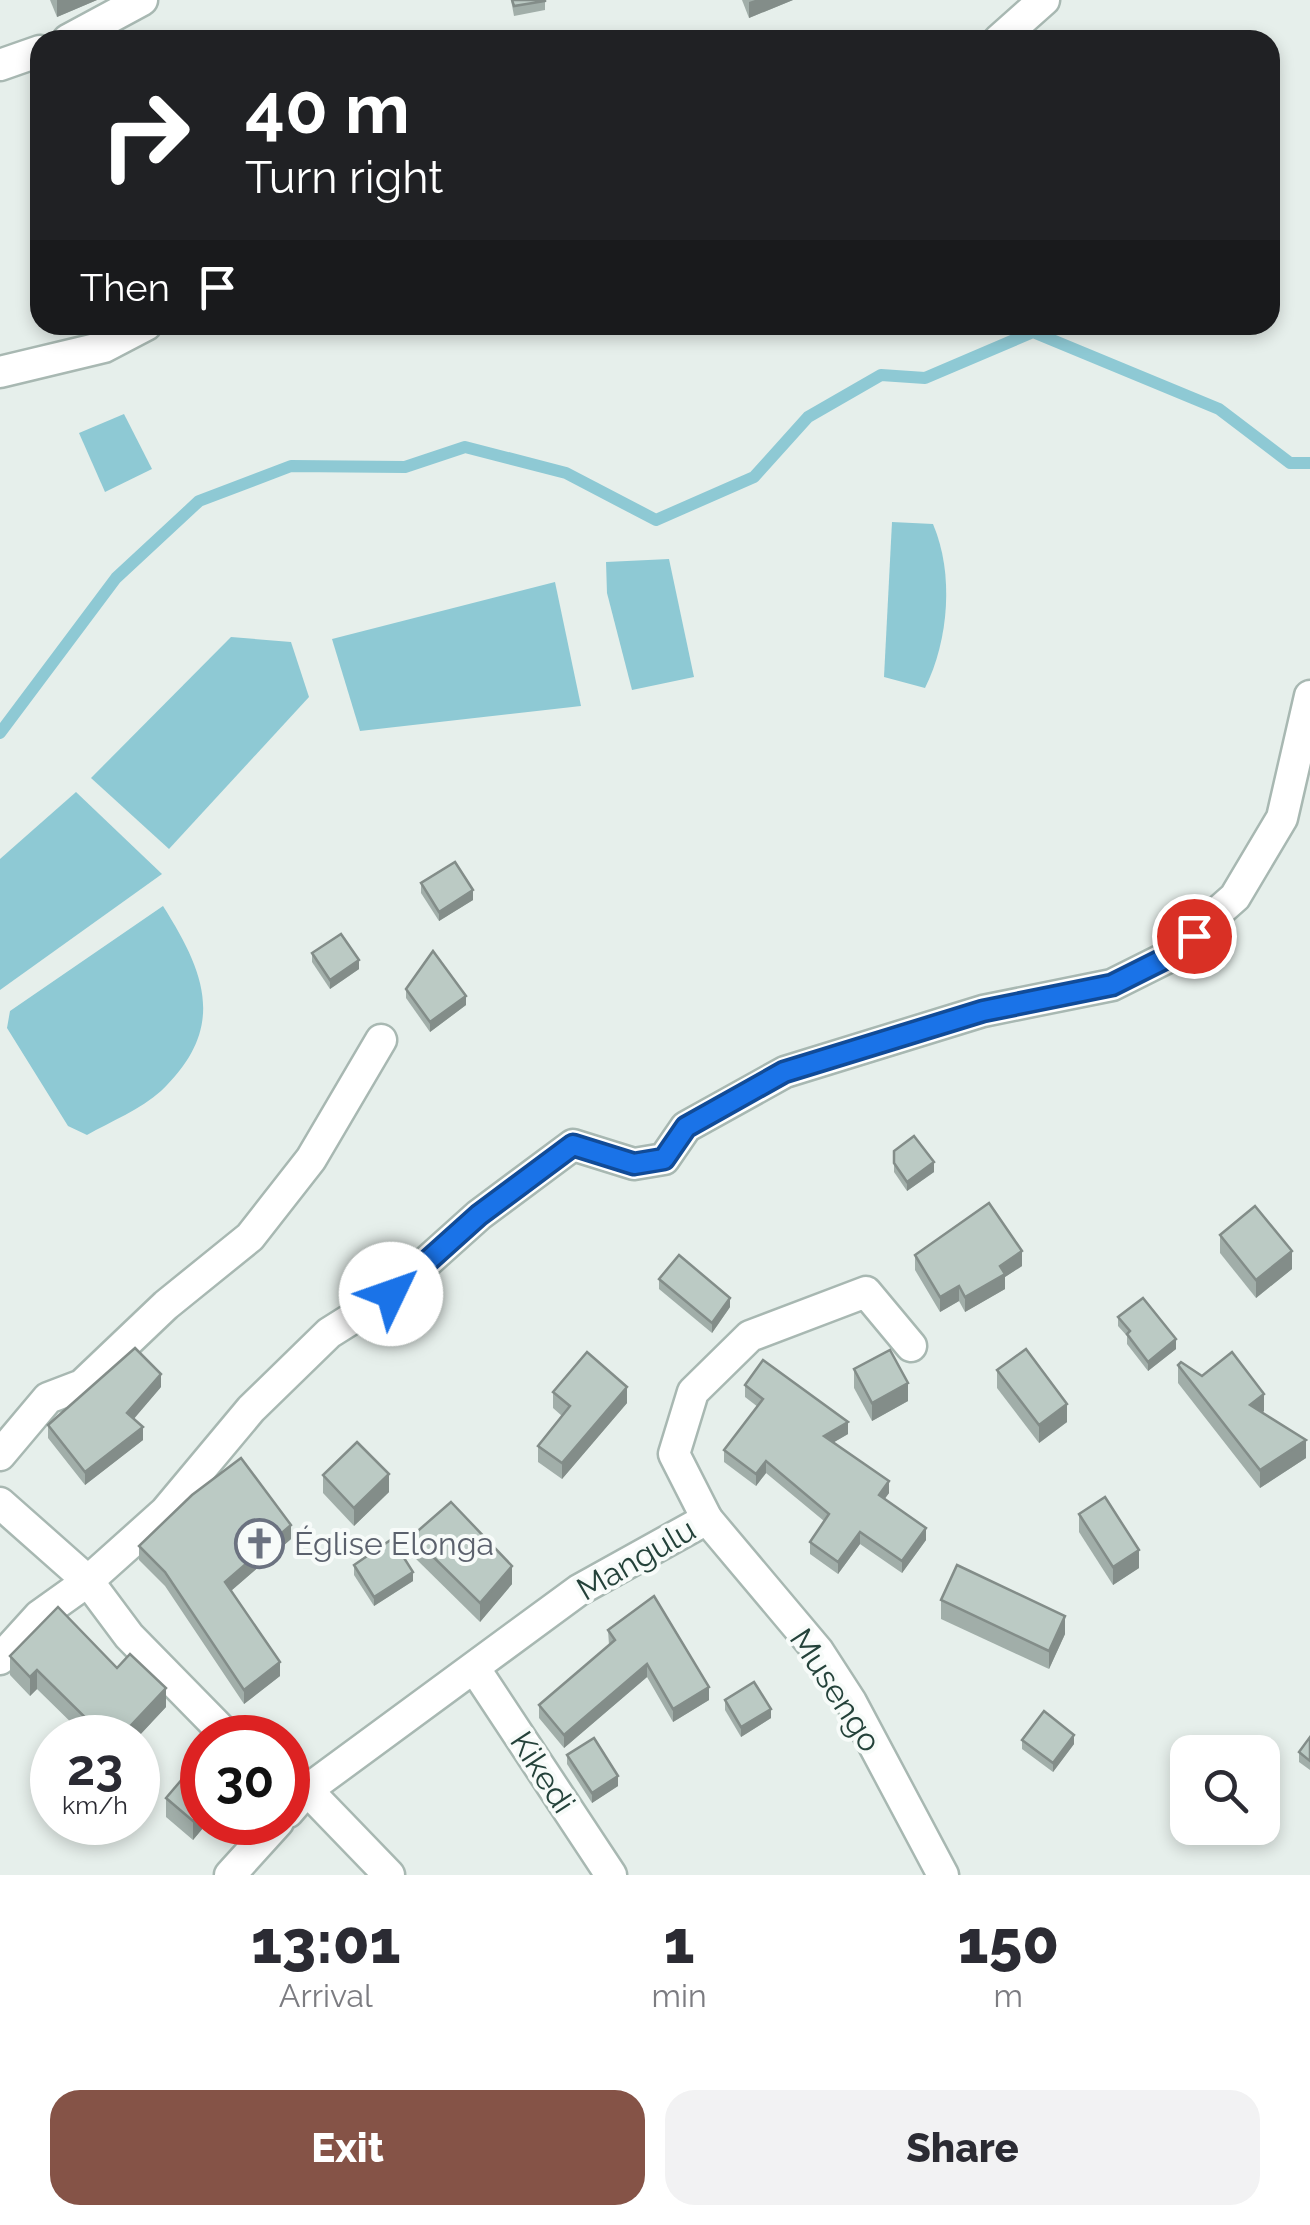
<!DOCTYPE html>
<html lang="en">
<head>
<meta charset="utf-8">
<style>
  :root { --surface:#fff; --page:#f2f2f3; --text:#2b2b33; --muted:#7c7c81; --accent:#855347 }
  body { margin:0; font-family:Raleway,sans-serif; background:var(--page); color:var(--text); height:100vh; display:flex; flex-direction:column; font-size:38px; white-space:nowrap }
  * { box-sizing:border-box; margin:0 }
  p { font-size:32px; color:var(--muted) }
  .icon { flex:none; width:55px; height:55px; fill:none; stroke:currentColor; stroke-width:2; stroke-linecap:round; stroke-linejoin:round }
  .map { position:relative; height:1875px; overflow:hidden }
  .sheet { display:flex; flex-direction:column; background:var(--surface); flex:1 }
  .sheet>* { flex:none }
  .hud { position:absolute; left:30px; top:30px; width:1250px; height:305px; border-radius:30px; box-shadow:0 5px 15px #0003; background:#202124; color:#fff; overflow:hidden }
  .fabs { position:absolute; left:1170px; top:1735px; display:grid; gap:20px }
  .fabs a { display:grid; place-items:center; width:110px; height:110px; border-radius:20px; background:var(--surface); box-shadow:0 5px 15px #0003; font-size:50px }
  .speed { position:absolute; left:30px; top:1715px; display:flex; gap:20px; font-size:50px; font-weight:700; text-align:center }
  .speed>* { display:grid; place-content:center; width:130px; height:130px; border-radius:50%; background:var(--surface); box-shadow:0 5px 15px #0003; line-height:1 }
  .speed small { font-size:25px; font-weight:400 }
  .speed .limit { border:15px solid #d22; background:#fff; color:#111 }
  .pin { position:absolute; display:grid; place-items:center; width:85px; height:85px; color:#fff; margin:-42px; border:5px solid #fff; border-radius:50%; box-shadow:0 2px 10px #0007 }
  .me { position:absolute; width:110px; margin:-55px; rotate:48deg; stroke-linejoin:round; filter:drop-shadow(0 0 8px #0008) }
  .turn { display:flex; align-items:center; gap:35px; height:210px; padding:0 50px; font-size:45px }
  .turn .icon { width:130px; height:130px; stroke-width:2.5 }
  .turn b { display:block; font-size:70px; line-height:85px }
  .then { display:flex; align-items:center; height:95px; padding:0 50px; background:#0003; gap:20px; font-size:38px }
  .eta { display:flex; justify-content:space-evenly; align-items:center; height:170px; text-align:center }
  .eta b { font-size:60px; font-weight:800; line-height:70px }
  .cta { display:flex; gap:20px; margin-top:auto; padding:20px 50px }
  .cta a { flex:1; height:115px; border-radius:30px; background:var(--accent); color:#fff; font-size:40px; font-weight:800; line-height:115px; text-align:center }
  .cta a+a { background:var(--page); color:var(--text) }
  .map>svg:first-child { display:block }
  .water { fill:#8ec9d4 }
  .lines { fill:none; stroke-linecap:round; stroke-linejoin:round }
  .stream { stroke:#8ec9d4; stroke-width:12 }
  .street-casing { stroke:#a8b8b2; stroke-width:35 }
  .street { stroke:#fff; stroke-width:30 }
  .wall { fill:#a1aea9 }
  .shaded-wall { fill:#838d89 }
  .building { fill:#bbcac4; stroke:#838d89; stroke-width:2.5 }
  .route-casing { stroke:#114b97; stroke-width:25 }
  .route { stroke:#1a73e8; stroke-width:18 }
  .labels { text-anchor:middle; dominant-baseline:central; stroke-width:8; stroke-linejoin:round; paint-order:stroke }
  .worship-label { font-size:32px; fill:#5b616d; stroke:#f7fbf9; text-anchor:start }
  .street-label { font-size:32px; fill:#24423a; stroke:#f7fbf9 }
</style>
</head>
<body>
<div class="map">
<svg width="1310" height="1875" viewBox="0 0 1310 1875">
  <rect width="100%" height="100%" fill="#e6efeb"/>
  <!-- water -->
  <g class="water">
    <polygon points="124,414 152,469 105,492 79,433"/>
    <path d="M 892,522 L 933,524 C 954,573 949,640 925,688 L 884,677 Z"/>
    <polygon points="669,559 694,677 632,690 607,593 606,562"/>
    <polygon points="555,582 581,706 360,731 332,639"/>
    <polygon points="231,637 291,642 309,697 169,849 91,778"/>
    <polygon points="76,792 162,874 0,990 0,859"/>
    <path d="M 163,906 C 206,974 227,1028 161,1091 C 141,1109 110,1122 87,1135 L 68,1126 L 7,1028 L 10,1011 Z"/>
  </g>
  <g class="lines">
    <!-- stream -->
    <polyline class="stream" points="0,733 116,578 199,501 291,466 405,467 465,447 566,473 656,520 754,477 808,417 881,375 925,378 1033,332 1219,409 1290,463 1310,463"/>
    <defs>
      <g id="street">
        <polyline points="68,40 142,0"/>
        <polyline points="999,40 1044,0"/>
        <polyline points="0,65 40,51"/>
        <polyline points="0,372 104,347 146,325"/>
        <polyline points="0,1455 48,1398 82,1385 166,1305 250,1237 311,1159 381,1040"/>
        <polyline points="0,1503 88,1581 129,1636 229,1738"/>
        <polyline points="707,1519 818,1651 851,1702 943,1875"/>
        <polyline points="0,1659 39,1616 88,1581 165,1512 251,1409 329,1333 391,1294 479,1215 573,1145 634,1164 664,1159 686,1127 785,1072 983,1011 1112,985 1166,958 1235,897 1282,818 1310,696"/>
        <polyline points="475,1669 611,1875"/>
        <polyline points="288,1779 307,1790 389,1875"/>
        <polyline points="288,1812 307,1790 579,1590 707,1519 674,1454 693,1392 750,1336 866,1292 911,1346"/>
        <polyline points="230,1875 278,1822"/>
      </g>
    </defs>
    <!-- street casing -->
    <use href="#street" class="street-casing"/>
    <!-- street -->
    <use href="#street" class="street"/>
  </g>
  <!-- wall -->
  <g class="wall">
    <polygon points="50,0 97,0 57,17"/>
    <polygon points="511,0 545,0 545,10 514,16"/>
    <polygon points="742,0 793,0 749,18"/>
    <polygon points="421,883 473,900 439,921 421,893"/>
    <polygon points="312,953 359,969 330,989 312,962"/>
    <polygon points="406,989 466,1005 430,1032 406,998"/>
    <polygon points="894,1151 934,1172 907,1191 894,1172"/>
    <polygon points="1220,1235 1292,1269 1256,1298 1220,1253"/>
    <polygon points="915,1255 1022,1266 1005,1277 1005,1289 965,1312 959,1301 940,1312 915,1270"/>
    <polygon points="659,1279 730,1307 712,1333 659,1289"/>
    <polygon points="1118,1317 1176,1349 1148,1371 1127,1344 1127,1336 1118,1326"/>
    <polygon points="1178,1365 1264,1411 1262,1413 1306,1458 1260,1488 1178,1383"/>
    <polygon points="854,1369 908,1401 872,1421 854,1388"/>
    <polygon points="997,1370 1067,1422 1039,1443 997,1388"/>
    <polygon points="745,1385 848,1434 834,1442 889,1493 884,1499 926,1540 902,1573 860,1544 838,1574 810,1554 810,1542 824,1521 766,1473 756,1486 724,1462 724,1450 758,1407 745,1397"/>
    <polygon points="161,1387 133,1419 143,1440 85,1485 48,1438 48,1425"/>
    <polygon points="553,1392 627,1403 562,1479 538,1462 538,1446 562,1416 553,1408"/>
    <polygon points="323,1475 389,1492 354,1526 323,1493"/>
    <polygon points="1079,1514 1139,1568 1113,1585 1079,1532"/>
    <polygon points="412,1536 512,1584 480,1622 412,1555"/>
    <polygon points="291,1539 231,1591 280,1676 244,1704 165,1586 139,1560 139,1546"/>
    <polygon points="354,1565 413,1581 374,1606 354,1575"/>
    <polygon points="941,1600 1065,1634 1049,1669 941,1619"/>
    <polygon points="608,1630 709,1700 673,1722 647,1677 564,1748 539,1718 539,1705 609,1645"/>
    <polygon points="10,1656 117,1668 166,1707 137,1738 87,1738 37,1689 30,1696 10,1675"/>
    <polygon points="725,1700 771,1718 741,1737 725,1710"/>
    <polygon points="1310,1737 1310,1770 1299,1762 1299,1752"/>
    <polygon points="1022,1740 1074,1744 1053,1772 1022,1749"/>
    <polygon points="567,1755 618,1786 592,1803 567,1764"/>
    <polygon points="166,1798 202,1822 208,1822 193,1840 166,1817"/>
  </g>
  <!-- shaded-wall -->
  <g class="shaded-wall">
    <polygon points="57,0 97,0 57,17"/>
    <polygon points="755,0 793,0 749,18 749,2"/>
    <polygon points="473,890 473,900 439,921 439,912"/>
    <polygon points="359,960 359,969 330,989 330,980"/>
    <polygon points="466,996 466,1005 430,1032 430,1022"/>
    <polygon points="934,1162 934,1172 907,1191 907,1182"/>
    <polygon points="1022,1251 1022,1266 1005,1277 1005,1289 965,1312 965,1297 1000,1266"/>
    <polygon points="1292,1251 1292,1269 1256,1298 1256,1280"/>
    <polygon points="959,1286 959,1301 940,1312 940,1297"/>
    <polygon points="730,1298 730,1307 712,1333 712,1323"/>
    <polygon points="1176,1339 1176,1349 1148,1371 1148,1362"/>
    <polygon points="161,1374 161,1387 127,1427 127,1413"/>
    <polygon points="908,1383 908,1401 872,1421 872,1403"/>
    <polygon points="627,1387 627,1403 562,1479 562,1463"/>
    <polygon points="1264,1394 1264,1411 1250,1423 1250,1405"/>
    <polygon points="1067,1404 1067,1422 1039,1443 1039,1425"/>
    <polygon points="848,1422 848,1434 824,1448 824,1436"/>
    <polygon points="143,1427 143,1440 85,1485 85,1472"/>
    <polygon points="1306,1440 1306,1458 1260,1488 1260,1470"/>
    <polygon points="766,1461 766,1473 756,1486 756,1474"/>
    <polygon points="389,1474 389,1492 354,1526 354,1508"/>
    <polygon points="889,1481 889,1493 879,1507 879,1495"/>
    <polygon points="291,1525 291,1539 225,1596 225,1582"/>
    <polygon points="926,1528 926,1540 902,1573 902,1561"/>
    <polygon points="860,1532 860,1544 838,1574 838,1562"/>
    <polygon points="1139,1550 1139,1568 1113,1585 1113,1567"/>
    <polygon points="512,1566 512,1584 480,1622 480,1603"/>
    <polygon points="413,1572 413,1581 374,1606 374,1597"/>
    <polygon points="1065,1616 1065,1634 1049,1669 1049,1651"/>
    <polygon points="280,1662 280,1676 244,1704 244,1690"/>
    <polygon points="647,1664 647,1677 564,1748 564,1735"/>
    <polygon points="37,1670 37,1689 30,1696 30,1677"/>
    <polygon points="709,1687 709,1700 673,1722 673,1709"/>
    <polygon points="166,1688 166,1707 137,1738 119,1738"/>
    <polygon points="771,1709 771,1718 741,1737 741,1727"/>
    <polygon points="1074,1735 1074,1744 1053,1772 1053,1763"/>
    <polygon points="618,1776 618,1786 592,1803 592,1793"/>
    <polygon points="202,1811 202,1822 208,1822 193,1840 193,1821"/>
  </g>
  <!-- building -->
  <g class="building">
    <polygon points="512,0 545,0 545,1 514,6"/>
    <polygon points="455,862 473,890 439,912 421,883"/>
    <polygon points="341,934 359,960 330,980 312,953"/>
    <polygon points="433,951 466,996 430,1022 406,989"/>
    <polygon points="914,1136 934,1162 907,1182 894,1163 894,1151"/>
    <polygon points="989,1203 1022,1251 1000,1266 1005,1274 965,1297 959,1286 940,1297 915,1255"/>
    <polygon points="1255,1206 1292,1251 1256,1280 1220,1235"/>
    <polygon points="679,1255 730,1298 712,1323 659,1279"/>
    <polygon points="1143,1298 1176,1339 1148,1362 1127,1334 1130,1331 1118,1317"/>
    <polygon points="135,1348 161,1374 127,1413 143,1427 85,1472 48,1425"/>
    <polygon points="1026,1349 1067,1404 1039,1425 997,1370"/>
    <polygon points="890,1350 908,1383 872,1403 854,1369"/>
    <polygon points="587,1352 627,1387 562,1463 538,1446 570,1406 553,1392"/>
    <polygon points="1232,1352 1264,1394 1250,1405 1306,1440 1260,1470 1178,1365 1181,1362 1202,1376"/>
    <polygon points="763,1360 848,1422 824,1436 889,1481 879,1495 926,1528 902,1561 860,1532 838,1562 810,1542 829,1514 766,1461 756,1474 724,1450 763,1399 745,1385"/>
    <polygon points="357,1442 389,1474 354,1508 323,1475"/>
    <polygon points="241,1458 291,1525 225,1582 280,1662 244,1690 165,1572 139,1546 192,1495"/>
    <polygon points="1105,1497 1139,1550 1113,1567 1079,1514"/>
    <polygon points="451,1502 512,1566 480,1603 412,1536"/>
    <polygon points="392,1539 413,1572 374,1597 354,1565"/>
    <polygon points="957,1565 1065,1616 1049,1651 941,1600"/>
    <polygon points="654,1596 709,1687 673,1709 647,1664 564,1735 539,1705 615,1640 608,1630"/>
    <polygon points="58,1607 117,1668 130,1654 166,1688 119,1738 106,1738 37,1670 30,1677 10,1656"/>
    <polygon points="754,1682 771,1709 741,1727 725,1700"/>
    <polygon points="1044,1711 1074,1735 1053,1763 1022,1740"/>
    <polygon points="1310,1737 1310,1761 1299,1752"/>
    <polygon points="594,1738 618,1776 592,1793 567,1755"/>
    <polygon points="201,1757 202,1759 202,1811 193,1821 166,1798"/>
  </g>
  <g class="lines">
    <defs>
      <polyline id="route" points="391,1294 479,1215 573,1145 634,1164 664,1159 686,1127 784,1072 983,1011 1112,985 1166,958 1194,936"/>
    </defs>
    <!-- route casing -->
    <use href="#route" class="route-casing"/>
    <!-- route -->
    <use href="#route" class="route"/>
  </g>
  <!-- icons -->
  <defs>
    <symbol id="church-ring" viewBox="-11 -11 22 22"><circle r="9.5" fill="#f7fbf9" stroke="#6b7280" stroke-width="1.5"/><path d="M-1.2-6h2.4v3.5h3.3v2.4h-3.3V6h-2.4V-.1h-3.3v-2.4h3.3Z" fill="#6b7280"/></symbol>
  </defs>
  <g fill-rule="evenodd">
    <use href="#church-ring" x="232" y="1516" width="55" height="55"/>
  </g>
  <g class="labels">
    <!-- worship labels -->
    <g class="worship-label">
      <text x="294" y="1543">Église Elonga</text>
    </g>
    <!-- street labels -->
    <g class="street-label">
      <text transform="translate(636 1559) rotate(-30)">Mangulu</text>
      <text transform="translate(836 1690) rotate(57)">Musengo</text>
      <text transform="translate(543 1772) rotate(57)">Kikedi</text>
    </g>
  </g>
</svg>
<div class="fabs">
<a><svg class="icon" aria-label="search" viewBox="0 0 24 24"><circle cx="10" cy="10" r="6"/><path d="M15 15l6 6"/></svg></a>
</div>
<div class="speed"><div>23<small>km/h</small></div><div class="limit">30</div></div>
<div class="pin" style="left:1194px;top:936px;background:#d93025"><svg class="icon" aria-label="arrive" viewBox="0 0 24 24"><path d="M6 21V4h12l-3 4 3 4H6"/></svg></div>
<svg class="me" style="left:391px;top:1294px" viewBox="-20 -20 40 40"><circle r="19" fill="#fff"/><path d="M0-13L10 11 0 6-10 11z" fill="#1a73e8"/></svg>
<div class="hud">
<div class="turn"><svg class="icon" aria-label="right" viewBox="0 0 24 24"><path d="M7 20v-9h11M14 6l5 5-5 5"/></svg><div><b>40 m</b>Turn right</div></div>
<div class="then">Then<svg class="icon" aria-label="arrive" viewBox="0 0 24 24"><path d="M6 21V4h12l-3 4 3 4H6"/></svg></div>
</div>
</div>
<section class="sheet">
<div class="eta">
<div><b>13:01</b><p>Arrival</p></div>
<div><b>1</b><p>min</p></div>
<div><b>150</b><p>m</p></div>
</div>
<div class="cta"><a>Exit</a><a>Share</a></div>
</section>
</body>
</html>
